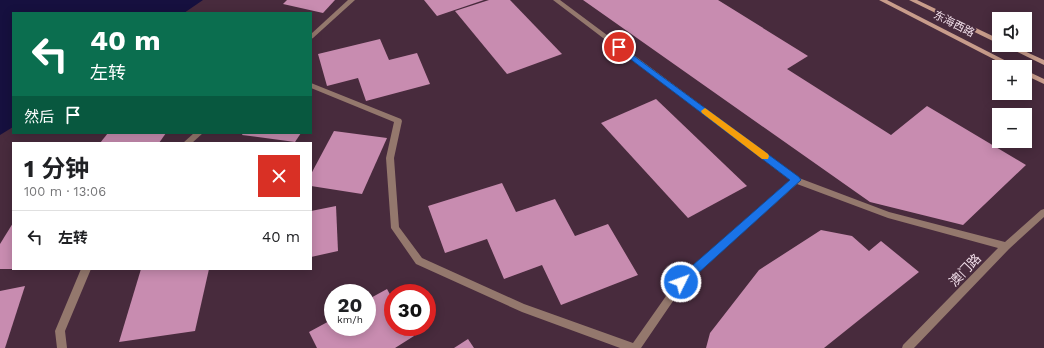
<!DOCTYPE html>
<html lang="zh">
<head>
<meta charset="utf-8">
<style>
  :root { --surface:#fff; --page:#f2f2f2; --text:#202124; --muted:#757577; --line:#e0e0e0 }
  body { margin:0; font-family:"Work Sans","Noto Sans SC",sans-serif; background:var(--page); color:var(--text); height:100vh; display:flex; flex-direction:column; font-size:15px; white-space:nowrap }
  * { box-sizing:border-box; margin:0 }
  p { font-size:13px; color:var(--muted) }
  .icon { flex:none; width:22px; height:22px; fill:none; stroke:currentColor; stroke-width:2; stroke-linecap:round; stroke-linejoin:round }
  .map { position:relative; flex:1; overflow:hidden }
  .details { position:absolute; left:12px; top:142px; width:300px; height:128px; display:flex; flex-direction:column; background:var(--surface); border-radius:0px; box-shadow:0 2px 10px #0003 }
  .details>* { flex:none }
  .top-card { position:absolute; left:12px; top:12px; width:300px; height:122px; border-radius:0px; box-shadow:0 2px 10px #0003; background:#0b6e4f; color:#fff; overflow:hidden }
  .controls { position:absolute; left:992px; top:12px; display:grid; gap:8px }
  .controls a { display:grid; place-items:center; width:40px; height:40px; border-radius:0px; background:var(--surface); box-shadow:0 2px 10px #0003; font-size:20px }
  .speed { position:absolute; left:324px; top:284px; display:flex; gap:8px; font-size:20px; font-weight:700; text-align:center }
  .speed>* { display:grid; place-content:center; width:52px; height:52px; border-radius:50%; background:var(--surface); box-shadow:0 2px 10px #0003; line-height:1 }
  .speed small { font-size:10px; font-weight:400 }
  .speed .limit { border:6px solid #d22; background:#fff; color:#111 }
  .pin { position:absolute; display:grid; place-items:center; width:34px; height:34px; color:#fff; margin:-17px; border:2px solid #fff; border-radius:50%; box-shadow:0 1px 4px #0007 }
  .me { position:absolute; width:44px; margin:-22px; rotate:48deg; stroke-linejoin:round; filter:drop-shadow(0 0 3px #0008) }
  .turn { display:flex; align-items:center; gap:14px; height:84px; padding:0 12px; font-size:18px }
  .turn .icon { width:52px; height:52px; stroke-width:2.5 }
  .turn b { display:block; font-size:28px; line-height:34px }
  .then { display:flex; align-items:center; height:38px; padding:0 12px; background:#0003; gap:8px; font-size:15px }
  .round { display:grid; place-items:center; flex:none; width:42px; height:42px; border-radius:0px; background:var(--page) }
  .headline { display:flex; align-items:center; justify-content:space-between; height:68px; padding:0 12px }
  h1 { font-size:24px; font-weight:700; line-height:30px }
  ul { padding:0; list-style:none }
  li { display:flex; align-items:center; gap:12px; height:52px; padding:0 12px; border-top:1px solid var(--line) }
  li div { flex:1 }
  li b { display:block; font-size:15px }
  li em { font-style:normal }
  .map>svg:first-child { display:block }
  .water { fill:#16103f }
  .building { fill:#c88cb0 }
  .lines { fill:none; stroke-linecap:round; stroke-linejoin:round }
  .street { fill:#94786d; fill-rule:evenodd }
  .secondary { fill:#c89c8b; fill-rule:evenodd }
  .route { fill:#1a73e8; stroke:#114b97 }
  .slow { fill:#f59e0b }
  .labels { text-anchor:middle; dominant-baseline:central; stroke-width:4; stroke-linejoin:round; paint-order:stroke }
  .far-street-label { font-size:11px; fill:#f2dfea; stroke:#482b3d }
  .street-label { font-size:13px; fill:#f2dfea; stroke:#482b3d }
</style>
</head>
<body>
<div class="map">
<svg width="1044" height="348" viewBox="0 0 1044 348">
  <rect width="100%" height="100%" fill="#482b3d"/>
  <!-- water -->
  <polygon class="water" points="0,0 203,0 184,13 13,13 13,127 0,135"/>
  <!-- building -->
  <g class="building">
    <polygon points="287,0 335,0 323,13 283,4"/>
    <polygon points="424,0 484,0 437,16"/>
    <polygon points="489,0 510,0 562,54 507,74 455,11"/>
    <polygon points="583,0 718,0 808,56 787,69 891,135 927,106 1026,165 963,225 870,202"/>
    <polygon points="380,39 389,60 417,53 430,84 366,101 358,78 327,86 318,54"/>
    <polygon points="656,99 747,186 688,218 601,123"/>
    <polygon points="334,131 387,138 362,194 311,186 311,174"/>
    <polygon points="108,133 166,133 159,143 100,143"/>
    <polygon points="243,133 301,133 295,142 242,135"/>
    <polygon points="502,183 516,212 555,199 575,236 608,224 638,275 561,305 542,265 504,279 487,239 445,253 428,206"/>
    <polygon points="336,206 338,251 311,257 311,211"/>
    <polygon points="13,223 13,269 0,269 0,244"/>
    <polygon points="821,230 852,236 869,251 881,241 919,272 824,348 706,348 710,333 759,270"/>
    <polygon points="141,269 209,269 195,331 119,342"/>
    <polygon points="25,286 5,348 0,348 0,291"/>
    <polygon points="387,289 393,300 393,327 409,327 414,336 395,348 317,348 309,332 333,319 333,327 367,327 367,300"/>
    <polygon points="468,339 474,348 454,348"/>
  </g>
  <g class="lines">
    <!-- street -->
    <g class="street">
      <polygon points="348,0 355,0 313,38 311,39 311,34"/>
      <polygon points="553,0 560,0 799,178 889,212 1005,242 1041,210 1044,209 1044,217 1009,249 914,348 902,348 903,345 998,248 888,218 797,184 684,285 641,348 620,348 522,312 416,264 391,228 386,158 394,122 311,88 311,83 401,119 402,121 394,158 399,227 422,258 524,304 633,343 678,279 790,180"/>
      <polygon points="194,133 203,133 192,143 183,143"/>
      <polygon points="81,269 91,269 65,331 67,348 57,348 55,331"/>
    </g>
    <!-- secondary -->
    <g class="secondary">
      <polygon points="879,0 887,0 1018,67 1009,67"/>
      <polygon points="909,0 917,0 999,39 999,44"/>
      <polygon points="1003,45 1011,45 1044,60 1044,65"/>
      <polygon points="1025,70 1044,79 1044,84 1025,75"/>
    </g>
  </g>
  <!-- route -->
  <polygon class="route" points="619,45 799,177 801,180 685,285 681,287 677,285 676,282 677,279 790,180 617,49 616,47"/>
  <!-- slow -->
  <polygon class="slow" points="705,108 768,154 769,156 768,159 762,159 702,113 701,111"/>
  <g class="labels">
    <!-- far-street labels -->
    <g class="far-street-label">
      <text transform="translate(954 24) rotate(27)">东海西路</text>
    </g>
    <!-- street labels -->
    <g class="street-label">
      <text transform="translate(965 270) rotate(-46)">澳门路</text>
    </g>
  </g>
</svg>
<div class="controls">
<a><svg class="icon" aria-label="sound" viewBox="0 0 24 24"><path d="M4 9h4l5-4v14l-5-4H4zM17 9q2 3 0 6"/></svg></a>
<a>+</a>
<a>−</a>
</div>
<div class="speed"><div>20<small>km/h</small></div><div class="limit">30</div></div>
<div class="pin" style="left:619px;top:47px;background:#d93025"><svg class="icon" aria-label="arrive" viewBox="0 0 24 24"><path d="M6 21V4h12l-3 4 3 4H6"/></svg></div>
<svg class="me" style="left:681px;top:282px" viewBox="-20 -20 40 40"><circle r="17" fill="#1a73e8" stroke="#fff" stroke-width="3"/><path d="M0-11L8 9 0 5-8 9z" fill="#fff"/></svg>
<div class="top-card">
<div class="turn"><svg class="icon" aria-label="left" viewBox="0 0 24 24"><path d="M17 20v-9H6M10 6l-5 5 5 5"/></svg><div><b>40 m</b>左转</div></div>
<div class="then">然后<svg class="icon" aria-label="arrive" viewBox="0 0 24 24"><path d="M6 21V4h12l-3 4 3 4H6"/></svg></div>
</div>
<section class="details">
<div class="headline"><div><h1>1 分钟</h1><p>100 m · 13:06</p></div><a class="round" style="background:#d93025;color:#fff"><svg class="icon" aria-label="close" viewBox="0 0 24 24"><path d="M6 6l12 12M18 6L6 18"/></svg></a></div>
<ul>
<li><svg class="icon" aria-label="left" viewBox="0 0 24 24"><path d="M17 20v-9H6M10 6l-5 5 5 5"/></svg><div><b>左转</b></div><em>40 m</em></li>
</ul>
</section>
</div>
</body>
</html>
